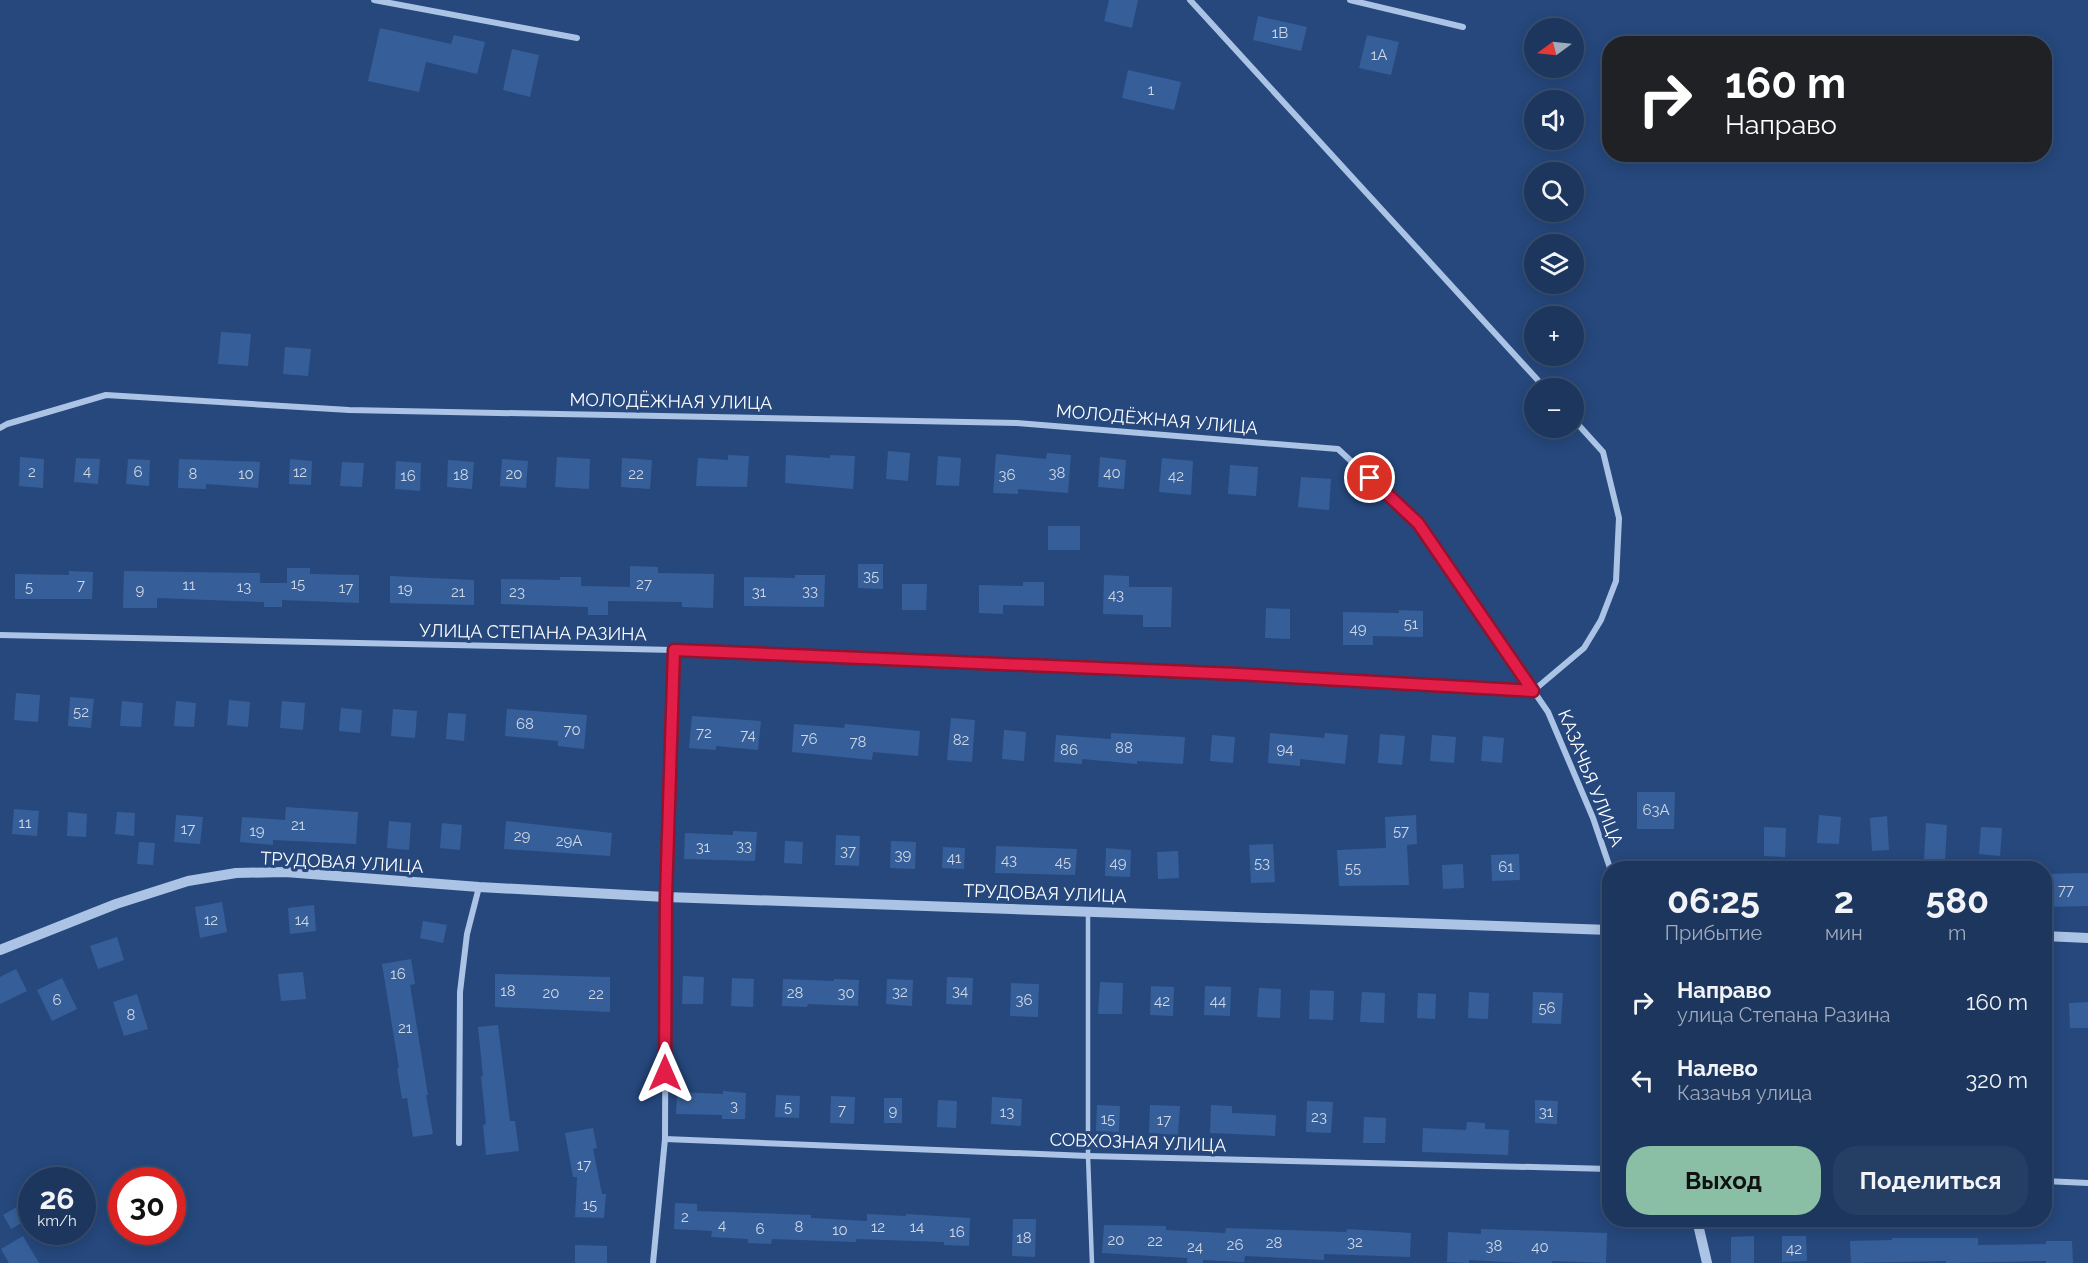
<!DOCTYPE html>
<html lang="ru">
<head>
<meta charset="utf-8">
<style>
  :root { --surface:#1c365e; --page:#253e64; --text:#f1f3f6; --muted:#a0abbc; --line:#3a5073; --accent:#8abfa5 }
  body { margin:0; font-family:Raleway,sans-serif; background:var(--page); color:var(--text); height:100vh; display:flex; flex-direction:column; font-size:22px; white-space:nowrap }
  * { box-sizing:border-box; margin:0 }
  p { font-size:20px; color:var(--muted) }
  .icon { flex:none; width:33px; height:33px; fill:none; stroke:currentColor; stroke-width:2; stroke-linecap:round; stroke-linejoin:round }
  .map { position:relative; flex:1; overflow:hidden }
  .side { position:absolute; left:1602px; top:861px; width:450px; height:366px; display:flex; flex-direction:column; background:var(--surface); border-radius:24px; box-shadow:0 3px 15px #0003,0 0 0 2px var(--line) }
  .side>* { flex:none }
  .hud { position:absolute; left:1602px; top:36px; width:450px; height:126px; border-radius:24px; box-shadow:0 3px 15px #0003,0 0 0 2px var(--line); background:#202124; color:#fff; overflow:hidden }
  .needle { width:39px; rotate:255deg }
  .buttons { position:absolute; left:1524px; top:18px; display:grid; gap:12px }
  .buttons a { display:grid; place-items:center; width:60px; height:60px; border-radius:50%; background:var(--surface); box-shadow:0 3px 15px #0003,0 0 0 2px var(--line); font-size:30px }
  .speed { position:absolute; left:18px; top:1167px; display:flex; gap:12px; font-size:30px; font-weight:700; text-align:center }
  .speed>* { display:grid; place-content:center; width:78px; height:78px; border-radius:50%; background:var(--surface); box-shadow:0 3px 15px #0003,0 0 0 2px var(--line); line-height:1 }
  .speed small { font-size:15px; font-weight:400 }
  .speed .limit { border:9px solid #d22; background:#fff; color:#111 }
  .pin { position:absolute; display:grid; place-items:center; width:51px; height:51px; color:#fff; margin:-26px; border:3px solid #fff; border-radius:50%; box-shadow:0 2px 6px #0007 }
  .me { position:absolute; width:66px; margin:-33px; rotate:0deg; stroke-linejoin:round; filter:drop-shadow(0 0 4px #0008) }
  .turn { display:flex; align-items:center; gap:21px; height:126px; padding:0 24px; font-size:27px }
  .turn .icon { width:78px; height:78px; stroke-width:2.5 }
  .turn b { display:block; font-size:42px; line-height:51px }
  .eta { display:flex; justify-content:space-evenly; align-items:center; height:102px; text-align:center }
  .eta b { font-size:36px; font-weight:700; line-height:42px }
  .action { display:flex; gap:12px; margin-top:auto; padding:12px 24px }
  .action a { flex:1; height:69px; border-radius:24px; background:var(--accent); color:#111; font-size:24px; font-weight:700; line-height:69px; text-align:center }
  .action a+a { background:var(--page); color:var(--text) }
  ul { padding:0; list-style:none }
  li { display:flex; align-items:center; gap:18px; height:78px; padding:0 24px }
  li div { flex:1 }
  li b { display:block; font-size:22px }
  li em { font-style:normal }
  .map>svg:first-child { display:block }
  .building { fill:#365f9a }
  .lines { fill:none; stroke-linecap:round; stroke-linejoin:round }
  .service { stroke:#abc3e5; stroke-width:4.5 }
  .minor { stroke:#abc3e5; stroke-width:6 }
  .tertiary { stroke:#abc3e5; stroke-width:10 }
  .route-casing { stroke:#92132f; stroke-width:15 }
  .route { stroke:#e11d48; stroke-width:10 }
  .labels { text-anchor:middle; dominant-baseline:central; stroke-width:6; stroke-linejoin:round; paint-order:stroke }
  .number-label { font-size:15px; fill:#cdd7e6 }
  .street-label { font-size:18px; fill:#fff; stroke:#26487d }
</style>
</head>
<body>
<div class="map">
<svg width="2088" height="1263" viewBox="0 0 2088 1263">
  <rect width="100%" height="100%" fill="#26487d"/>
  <!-- building -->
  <g class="building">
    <polygon points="1109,0 1138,0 1132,28 1104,21"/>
    <polygon points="1258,16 1307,27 1301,51 1253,40"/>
    <polygon points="380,28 451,44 454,35 485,42 477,74 426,62 419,92 368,81"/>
    <polygon points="1367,35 1399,42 1391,75 1359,68"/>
    <polygon points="512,49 539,55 530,97 503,90"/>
    <polygon points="1128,70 1181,82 1174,110 1122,98"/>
    <polygon points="221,332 251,334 248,366 218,364"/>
    <polygon points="285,347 311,349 308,376 283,374"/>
    <polygon points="888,451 910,453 908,481 886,479"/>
    <polygon points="1047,453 1071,455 1068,493 1018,489 1018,494 993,493 996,454 1046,459"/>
    <polygon points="728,455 749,456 747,487 696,486 698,458 728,460"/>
    <polygon points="786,455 830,458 830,455 855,456 853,489 785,483"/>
    <polygon points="938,456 961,458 959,486 936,485"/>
    <polygon points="20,457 44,459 43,488 19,486"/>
    <polygon points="557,457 590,459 589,489 555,487"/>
    <polygon points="1100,457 1126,460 1124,489 1098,487"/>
    <polygon points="76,458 100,459 98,484 74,482"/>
    <polygon points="622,458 652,460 650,489 621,487"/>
    <polygon points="1162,458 1193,461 1191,495 1159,492"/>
    <polygon points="128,459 150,460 149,486 126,484"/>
    <polygon points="179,459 260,462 258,488 206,484 206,489 178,488"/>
    <polygon points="290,459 312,461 311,485 289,484"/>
    <polygon points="502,459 528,461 526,488 500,486"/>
    <polygon points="448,460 474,462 472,489 447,487"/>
    <polygon points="396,461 421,463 420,491 395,489"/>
    <polygon points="342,462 364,463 362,487 340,486"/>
    <polygon points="1230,465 1258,467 1256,496 1228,494"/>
    <polygon points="1301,477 1331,479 1329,510 1298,507"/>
    <rect x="1048" y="526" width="32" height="24"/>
    <polygon points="858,564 883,564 883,589 858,588"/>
    <polygon points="630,566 658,567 658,573 714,574 713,608 682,607 682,602 608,601 608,615 588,615 588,607 501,604 501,579 560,580 560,577 581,577 581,586 630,587"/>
    <polygon points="287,568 310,568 310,574 359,575 359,603 282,600 282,607 264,607 264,602 157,598 157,608 123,608 124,571 260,573 260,583 287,583"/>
    <polygon points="69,571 93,572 92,599 15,599 15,574 69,575"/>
    <polygon points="795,575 825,575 824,607 744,606 744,577 795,578"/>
    <polygon points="1104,575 1129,576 1129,587 1172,587 1171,627 1143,627 1143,615 1103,614"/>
    <polygon points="390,576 474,580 474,605 390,603"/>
    <polygon points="1023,582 1044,582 1044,606 1003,605 1003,614 979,613 979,585 1023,586"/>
    <polygon points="902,584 927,584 926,610 902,610"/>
    <polygon points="1266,608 1290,609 1290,639 1265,638"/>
    <polygon points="1399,610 1423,611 1423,637 1373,636 1373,645 1343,645 1343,612 1399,613"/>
    <polygon points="16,693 40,695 38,722 14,720"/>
    <polygon points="70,697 94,699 91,728 68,726"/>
    <polygon points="229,700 250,702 248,727 227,725"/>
    <polygon points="122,701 143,703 141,727 120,726"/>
    <polygon points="176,701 196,703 194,727 174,726"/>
    <polygon points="282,701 305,703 303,730 280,728"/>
    <polygon points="341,708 362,710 360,733 339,731"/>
    <polygon points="393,709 417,711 415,738 391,736"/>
    <polygon points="507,709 587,715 584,749 558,746 558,741 505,736"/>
    <polygon points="448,713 466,714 464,741 446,739"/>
    <polygon points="692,716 761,721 758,750 716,746 716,750 689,748"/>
    <polygon points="951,718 975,720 972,762 947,760"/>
    <polygon points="794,724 844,728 845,724 920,731 918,756 873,752 872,760 792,752"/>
    <polygon points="1004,730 1026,732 1024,761 1002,759"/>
    <polygon points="1111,733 1185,737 1183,764 1137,761 1137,764 1082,759 1082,764 1054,762 1056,735 1111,739"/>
    <polygon points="1270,733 1324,738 1325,733 1348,735 1345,764 1300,759 1300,766 1268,763"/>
    <polygon points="1380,734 1405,736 1402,765 1378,763"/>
    <polygon points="1212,735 1235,737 1233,763 1210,761"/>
    <polygon points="1432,735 1456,737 1454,763 1430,761"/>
    <polygon points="1483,736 1504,738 1502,763 1481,761"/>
    <polygon points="1637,792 1675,792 1674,829 1637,829"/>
    <polygon points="286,807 358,812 356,844 273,840 273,845 240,842 242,817 285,820"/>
    <polygon points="14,809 39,811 37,836 12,834"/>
    <polygon points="68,812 87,814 86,837 67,836"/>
    <polygon points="117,812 135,813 134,836 115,834"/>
    <polygon points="176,815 203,817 200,844 174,842"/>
    <polygon points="1416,815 1417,844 1407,845 1409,885 1339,886 1337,850 1386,848 1385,817"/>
    <polygon points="1819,815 1841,817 1839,844 1817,843"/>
    <polygon points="1887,816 1889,850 1872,851 1870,818"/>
    <polygon points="389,821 411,823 409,850 387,848"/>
    <polygon points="506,821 612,833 610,856 504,849"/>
    <polygon points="442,823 462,825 460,850 440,848"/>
    <polygon points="1926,823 1947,825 1945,861 1924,859"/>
    <polygon points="1764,827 1786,828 1785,857 1764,856"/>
    <polygon points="1981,827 2002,828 2000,856 1979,854"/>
    <polygon points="733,831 757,832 755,861 684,859 685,833 733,835"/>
    <polygon points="836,835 860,836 859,866 835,865"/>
    <polygon points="785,841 803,842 802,864 784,863"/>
    <polygon points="891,841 916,842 915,869 890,868"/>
    <polygon points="139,842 155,843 153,865 137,864"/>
    <polygon points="1273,844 1275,882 1251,883 1249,845"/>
    <polygon points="996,846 1077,849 1075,875 995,873"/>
    <polygon points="943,847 965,848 964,869 942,868"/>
    <polygon points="1106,848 1131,850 1130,877 1105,876"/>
    <polygon points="1178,851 1179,878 1158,879 1157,852"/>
    <polygon points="1519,854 1520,880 1492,881 1491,855"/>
    <polygon points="1463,864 1464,888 1443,889 1442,865"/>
    <polygon points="2088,873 2088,906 2044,907 2044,874"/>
    <polygon points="222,902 227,932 200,938 195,907"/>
    <polygon points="314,905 316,931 290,934 288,908"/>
    <polygon points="423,921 447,925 443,943 420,938"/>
    <polygon points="117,937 124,960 98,969 90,946"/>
    <polygon points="411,959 415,984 410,985 428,1095 426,1095 433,1134 413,1137 407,1098 402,1099 397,1068 399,1068 382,964"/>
    <polygon points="16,969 27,991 0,1004 0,977"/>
    <polygon points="303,972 306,999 281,1001 278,974"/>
    <polygon points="495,974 610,977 610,1012 495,1007"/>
    <polygon points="683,976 704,977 703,1004 682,1004"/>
    <polygon points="947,977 973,978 972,1005 946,1004"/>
    <polygon points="62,978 77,1009 52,1021 37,990"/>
    <polygon points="732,978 754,979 753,1007 731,1006"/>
    <polygon points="783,979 834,981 834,979 859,980 858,1006 808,1004 807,1007 782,1006"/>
    <polygon points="887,979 913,980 912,1006 886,1004"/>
    <polygon points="1100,982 1123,983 1122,1014 1098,1014"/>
    <polygon points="1011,983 1039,984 1038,1017 1010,1016"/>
    <polygon points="1151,986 1174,987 1173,1016 1150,1015"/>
    <polygon points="1205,986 1231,987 1230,1016 1204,1015"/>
    <polygon points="1259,988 1281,989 1280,1018 1257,1017"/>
    <polygon points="1310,990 1334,991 1333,1020 1309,1019"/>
    <polygon points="1362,992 1385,993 1384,1023 1360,1022"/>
    <polygon points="1469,992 1489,993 1488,1019 1468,1018"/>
    <polygon points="1533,992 1563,993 1561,1024 1532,1023"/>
    <polygon points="1418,993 1436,994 1435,1019 1417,1018"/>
    <polygon points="137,994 148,1029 124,1036 113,1002"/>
    <polygon points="2088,1002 2088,1028 2070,1028 2069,1003"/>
    <polygon points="498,1025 510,1121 515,1121 519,1151 486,1155 483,1125 486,1124 481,1076 483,1076 478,1027"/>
    <polygon points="723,1091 746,1093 745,1119 722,1119 722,1115 676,1114 677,1092 723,1094"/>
    <polygon points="776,1095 800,1096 799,1118 775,1117"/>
    <polygon points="831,1096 855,1097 854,1124 830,1123"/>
    <polygon points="992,1097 1022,1099 1021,1126 991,1124"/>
    <rect x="884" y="1098" width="18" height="25"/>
    <polygon points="938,1100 957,1101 956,1128 937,1127"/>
    <polygon points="1535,1100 1558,1101 1557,1124 1535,1123"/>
    <polygon points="1307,1101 1333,1102 1331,1133 1306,1132"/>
    <polygon points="1097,1105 1120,1106 1119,1132 1096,1131"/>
    <polygon points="1150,1105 1180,1106 1178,1135 1149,1133"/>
    <polygon points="1211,1105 1232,1106 1232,1113 1276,1115 1275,1136 1210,1133"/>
    <polygon points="1364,1117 1386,1118 1385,1143 1363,1143"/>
    <polygon points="1467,1122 1485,1123 1485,1129 1509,1130 1508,1155 1422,1152 1423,1128 1466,1130"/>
    <polygon points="593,1128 597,1148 593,1149 602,1194 606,1194 604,1218 575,1217 577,1177 573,1177 565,1133"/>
    <polygon points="32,1198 32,1217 11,1229 3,1215"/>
    <polygon points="675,1203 697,1204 697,1211 811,1215 811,1218 867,1221 867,1214 906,1216 906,1214 970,1218 969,1246 944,1245 944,1242 856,1239 856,1242 772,1239 771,1244 748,1243 748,1239 711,1237 712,1231 674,1229"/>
    <polygon points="1013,1219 1036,1219 1035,1257 1012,1256"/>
    <polygon points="1104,1225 1166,1226 1166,1230 1225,1233 1226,1228 1346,1232 1347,1229 1411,1233 1410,1257 1324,1254 1324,1260 1245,1256 1244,1262 1203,1260 1203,1263 1187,1263 1187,1258 1102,1253"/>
    <polygon points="1481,1229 1607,1233 1606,1263 1552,1261 1552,1263 1526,1263 1469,1260 1469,1263 1447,1262 1448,1232 1481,1234"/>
    <polygon points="23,1236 39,1263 9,1263 1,1249"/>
    <polygon points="1754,1236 1754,1263 1731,1263 1731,1237"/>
    <polygon points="1782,1236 1806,1236 1807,1261 1782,1262"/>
    <polygon points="1892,1238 1978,1238 1978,1245 2046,1244 2046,1241 2072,1241 2073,1263 2046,1263 2046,1261 1946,1263 1946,1261 1851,1263 1850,1241 1892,1240"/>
    <polygon points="575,1245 607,1246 607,1263 575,1263"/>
  </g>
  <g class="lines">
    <!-- service -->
    <polyline class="service" points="1088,911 1088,1156 1092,1263"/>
    <!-- minor -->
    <g class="minor">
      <polyline points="374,0 577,38"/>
      <polyline points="1190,0 1545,388"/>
      <polyline points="1350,0 1463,27"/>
      <polyline points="0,428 7,424 106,395 349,410 1017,423 1338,449 1418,523 1548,712 1593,818 1610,868"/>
      <polyline points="0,635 674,650 1237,674 1533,691 1584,648 1601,620 1616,581 1619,518 1603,452 1574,420"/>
      <polyline points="665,1139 1088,1156 1610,1169"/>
      <polyline points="459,1143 460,992 467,934 479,887"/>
      <polyline points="2044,1181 2088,1183"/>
      <polyline points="653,1263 665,1139 666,897 674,650"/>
    </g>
    <!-- tertiary -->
    <g class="tertiary">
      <polyline points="2044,936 2088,938"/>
      <polyline points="0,950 116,904 188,881 236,873 285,872 479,887 666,897 1610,930"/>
      <polyline points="1697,1220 1707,1263"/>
    </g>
  </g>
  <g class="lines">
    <defs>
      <polyline id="route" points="665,1073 666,897 674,650 1237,674 1533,691 1418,523 1370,478"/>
    </defs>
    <!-- route casing -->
    <use href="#route" class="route-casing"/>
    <!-- route -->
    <use href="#route" class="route"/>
  </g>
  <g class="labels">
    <!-- number labels -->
    <g class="number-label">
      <text x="1280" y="33">1В</text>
      <text x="1379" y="55">1А</text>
      <text x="1151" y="90">1</text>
      <text x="87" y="471">4</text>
      <text x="32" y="472">2</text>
      <text x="138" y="472">6</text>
      <text x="300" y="472">12</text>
      <text x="1057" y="473">38</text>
      <text x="1112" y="473">40</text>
      <text x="193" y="474">8</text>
      <text x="246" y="474">10</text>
      <text x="514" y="474">20</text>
      <text x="636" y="474">22</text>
      <text x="461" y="475">18</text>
      <text x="1007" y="475">36</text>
      <text x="408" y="476">16</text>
      <text x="1176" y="476">42</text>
      <text x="871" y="576">35</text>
      <text x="298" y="584">15</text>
      <text x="644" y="584">27</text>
      <text x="81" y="585">7</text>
      <text x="189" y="585">11</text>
      <text x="29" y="587">5</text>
      <text x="244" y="587">13</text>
      <text x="346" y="588">17</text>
      <text x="405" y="589">19</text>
      <text x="140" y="590">9</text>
      <text x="810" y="591">33</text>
      <text x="458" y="592">21</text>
      <text x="517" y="592">23</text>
      <text x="759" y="592">31</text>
      <text x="1116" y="595">43</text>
      <text x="1411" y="624">51</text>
      <text x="1358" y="629">49</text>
      <text x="81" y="712">52</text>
      <text x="525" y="724">68</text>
      <text x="572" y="730">70</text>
      <text x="704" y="733">72</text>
      <text x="748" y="735">74</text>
      <text x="809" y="739">76</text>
      <text x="961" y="740">82</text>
      <text x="858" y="742">78</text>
      <text x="1124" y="748">88</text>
      <text x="1285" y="749">94</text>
      <text x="1069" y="750">86</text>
      <text x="1656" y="810">63А</text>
      <text x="25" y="823">11</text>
      <text x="298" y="825">21</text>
      <text x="188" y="829">17</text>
      <text x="257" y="831">19</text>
      <text x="1401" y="831">57</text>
      <text x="522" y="836">29</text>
      <text x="569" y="841">29А</text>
      <text x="744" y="846">33</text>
      <text x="703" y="847">31</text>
      <text x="848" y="851">37</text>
      <text x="903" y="855">39</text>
      <text x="954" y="858">41</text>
      <text x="1009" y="860">43</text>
      <text x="1063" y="862">45</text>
      <text x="1118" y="863">49</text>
      <text x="1262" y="863">53</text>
      <text x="1506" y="867">61</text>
      <text x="1353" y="868">55</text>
      <text x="2066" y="890">77</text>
      <text x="211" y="920">12</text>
      <text x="302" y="920">14</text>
      <text x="398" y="974">16</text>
      <text x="508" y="991">18</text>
      <text x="960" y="991">34</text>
      <text x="900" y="992">32</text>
      <text x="551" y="993">20</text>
      <text x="795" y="993">28</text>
      <text x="846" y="993">30</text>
      <text x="596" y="994">22</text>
      <text x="57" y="1000">6</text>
      <text x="1024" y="1000">36</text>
      <text x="1162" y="1001">42</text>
      <text x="1218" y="1001">44</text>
      <text x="1547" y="1008">56</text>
      <text x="131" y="1015">8</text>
      <text x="405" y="1028">21</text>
      <text x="734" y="1106">3</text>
      <text x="788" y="1107">5</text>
      <text x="842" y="1110">7</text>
      <text x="893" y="1111">9</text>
      <text x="1007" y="1112">13</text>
      <text x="1546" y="1112">31</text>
      <text x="1319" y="1117">23</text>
      <text x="1108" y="1119">15</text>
      <text x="1164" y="1120">17</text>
      <text x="584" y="1165">17</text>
      <text x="590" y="1205">15</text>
      <text x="685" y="1217">2</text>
      <text x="722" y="1225">4</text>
      <text x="799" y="1227">8</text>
      <text x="878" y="1227">12</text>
      <text x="917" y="1227">14</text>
      <text x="760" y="1229">6</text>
      <text x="840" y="1230">10</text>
      <text x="957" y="1232">16</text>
      <text x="1024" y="1238">18</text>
      <text x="1116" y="1240">20</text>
      <text x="1155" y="1241">22</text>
      <text x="1355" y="1242">32</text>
      <text x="1274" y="1243">28</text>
      <text x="1235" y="1245">26</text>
      <text x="1494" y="1246">38</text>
      <text x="1195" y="1247">24</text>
      <text x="1540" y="1247">40</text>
      <text x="1794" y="1249">42</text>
    </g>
    <!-- street labels -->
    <g class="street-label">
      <text transform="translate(671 401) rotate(1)">МОЛОДЁЖНАЯ УЛИЦА</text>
      <text transform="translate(1157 419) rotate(5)">МОЛОДЁЖНАЯ УЛИЦА</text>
      <text transform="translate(533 632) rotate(1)">УЛИЦА СТЕПАНА РАЗИНА</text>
      <text transform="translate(1591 778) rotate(68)">КАЗАЧЬЯ УЛИЦА</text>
      <text transform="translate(342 862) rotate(3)">ТРУДОВАЯ УЛИЦА</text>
      <text transform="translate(1045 893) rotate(2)">ТРУДОВАЯ УЛИЦА</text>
      <text transform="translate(1138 1142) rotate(2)">СОВХОЗНАЯ УЛИЦА</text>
    </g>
  </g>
</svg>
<div class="buttons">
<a><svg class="needle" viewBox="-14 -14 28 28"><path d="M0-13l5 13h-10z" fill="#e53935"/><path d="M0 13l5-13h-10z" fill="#a0abbc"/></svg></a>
<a><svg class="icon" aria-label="sound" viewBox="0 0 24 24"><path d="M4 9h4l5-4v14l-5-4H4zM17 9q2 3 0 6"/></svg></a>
<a><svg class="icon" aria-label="search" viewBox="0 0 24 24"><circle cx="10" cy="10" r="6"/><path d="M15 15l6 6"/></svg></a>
<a><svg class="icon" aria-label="layers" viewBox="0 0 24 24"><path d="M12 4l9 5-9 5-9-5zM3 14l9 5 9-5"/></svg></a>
<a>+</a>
<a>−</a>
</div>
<div class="speed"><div>26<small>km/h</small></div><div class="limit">30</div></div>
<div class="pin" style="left:1370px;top:478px;background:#d93025"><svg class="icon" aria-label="arrive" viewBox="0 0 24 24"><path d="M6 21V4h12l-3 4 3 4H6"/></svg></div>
<svg class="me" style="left:665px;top:1073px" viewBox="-20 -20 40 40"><path d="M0-17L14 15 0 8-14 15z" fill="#e11d48" stroke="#fff" stroke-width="4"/></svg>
<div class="hud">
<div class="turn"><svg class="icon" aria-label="right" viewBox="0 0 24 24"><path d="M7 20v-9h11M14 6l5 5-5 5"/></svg><div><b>160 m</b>Направо</div></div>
</div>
<section class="side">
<div class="eta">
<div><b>06:25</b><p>Прибытие</p></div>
<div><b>2</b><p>мин</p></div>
<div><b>580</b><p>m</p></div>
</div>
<ul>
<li><svg class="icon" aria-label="right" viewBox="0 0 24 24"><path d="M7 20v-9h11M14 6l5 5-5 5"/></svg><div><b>Направо</b><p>улица Степана Разина</p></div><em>160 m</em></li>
<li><svg class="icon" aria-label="left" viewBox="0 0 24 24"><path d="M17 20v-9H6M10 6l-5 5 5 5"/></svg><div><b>Налево</b><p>Казачья улица</p></div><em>320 m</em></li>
</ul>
<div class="action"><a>Выход</a><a>Поделиться</a></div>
</section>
</div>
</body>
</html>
